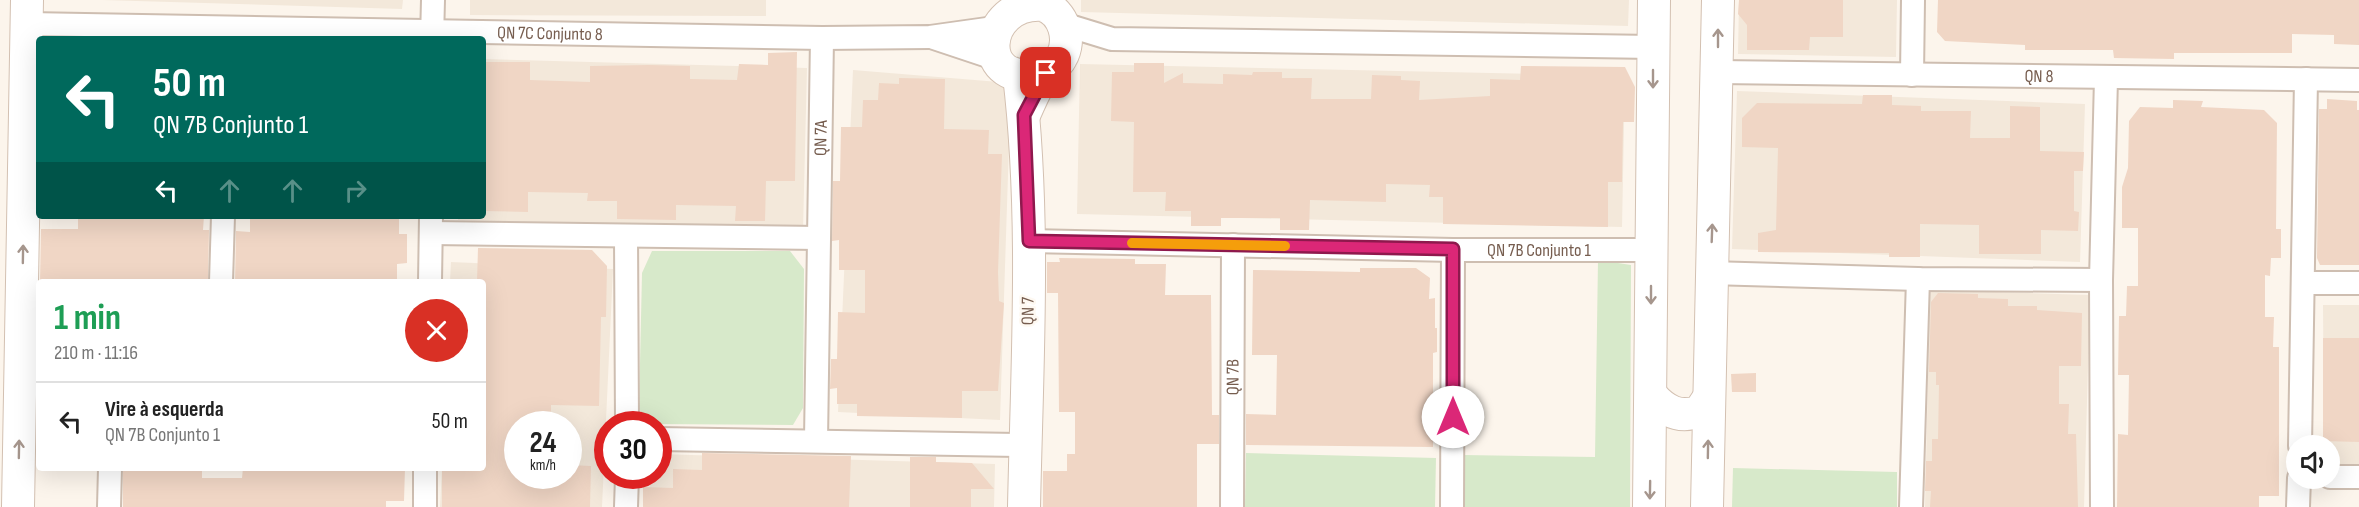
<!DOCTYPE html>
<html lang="pt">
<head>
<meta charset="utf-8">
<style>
  :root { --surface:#fff; --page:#f6f6f6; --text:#222; --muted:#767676; --line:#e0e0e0 }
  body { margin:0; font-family:"Sofia Sans Condensed",sans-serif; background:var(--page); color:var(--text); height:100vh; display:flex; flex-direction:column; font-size:22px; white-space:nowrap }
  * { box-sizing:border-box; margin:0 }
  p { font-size:20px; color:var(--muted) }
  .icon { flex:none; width:33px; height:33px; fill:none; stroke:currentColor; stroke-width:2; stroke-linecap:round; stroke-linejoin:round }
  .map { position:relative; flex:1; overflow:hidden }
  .drawer { position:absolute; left:36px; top:279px; width:450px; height:192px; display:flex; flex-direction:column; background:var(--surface); border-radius:6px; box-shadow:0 6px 24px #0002 }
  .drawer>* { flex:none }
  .guide { position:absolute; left:36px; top:36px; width:450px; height:183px; border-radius:6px; box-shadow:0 6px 24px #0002; background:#00695c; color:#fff; overflow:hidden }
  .buttons { position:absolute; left:2286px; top:435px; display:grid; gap:12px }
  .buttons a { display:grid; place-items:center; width:54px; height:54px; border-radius:50%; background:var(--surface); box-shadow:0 6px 24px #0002; font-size:30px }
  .speed { position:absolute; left:504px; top:411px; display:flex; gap:12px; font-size:30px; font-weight:700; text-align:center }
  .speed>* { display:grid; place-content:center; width:78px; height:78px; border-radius:50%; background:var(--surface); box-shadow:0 6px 24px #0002; line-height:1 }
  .speed small { font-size:15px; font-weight:400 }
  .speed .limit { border:9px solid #d22; background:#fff; color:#111 }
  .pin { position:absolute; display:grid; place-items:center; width:51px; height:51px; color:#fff; margin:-26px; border-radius:12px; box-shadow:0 3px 9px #0006 }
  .me { position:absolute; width:66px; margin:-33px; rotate:0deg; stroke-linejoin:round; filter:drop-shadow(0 0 4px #0008) }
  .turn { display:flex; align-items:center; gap:21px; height:126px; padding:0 18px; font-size:27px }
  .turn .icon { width:78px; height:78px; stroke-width:2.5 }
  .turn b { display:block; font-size:42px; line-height:51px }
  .lanes { display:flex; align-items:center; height:57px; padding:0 18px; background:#0003; justify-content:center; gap:30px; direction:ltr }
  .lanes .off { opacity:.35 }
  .round { display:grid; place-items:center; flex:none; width:63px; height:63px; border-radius:32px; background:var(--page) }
  .headline { display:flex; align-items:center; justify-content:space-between; height:102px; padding:0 18px }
  h1 { font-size:36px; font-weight:700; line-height:45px; color:#1e9e55 }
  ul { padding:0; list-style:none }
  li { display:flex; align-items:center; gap:18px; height:78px; padding:0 18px; border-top:2px solid var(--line) }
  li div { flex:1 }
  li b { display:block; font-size:22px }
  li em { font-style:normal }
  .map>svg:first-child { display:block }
  .residential { fill:#f3e8da; fill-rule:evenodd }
  .green { fill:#d7e9ca }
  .building { fill:#f0d6c5 }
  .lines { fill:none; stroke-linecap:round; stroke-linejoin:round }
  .street-casing { stroke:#cebeb1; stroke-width:26 }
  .secondary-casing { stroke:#d3c0b1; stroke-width:34 }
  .street { stroke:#fff; stroke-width:22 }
  .secondary { stroke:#fff; stroke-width:32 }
  .oneway { stroke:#a6968d }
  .route-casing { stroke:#8e194d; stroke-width:15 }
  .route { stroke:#db2777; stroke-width:10 }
  .slow { stroke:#f59e0b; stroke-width:10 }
  .labels { text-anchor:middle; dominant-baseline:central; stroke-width:5; stroke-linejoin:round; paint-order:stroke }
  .street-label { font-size:18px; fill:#765d4f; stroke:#fef9f2 }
</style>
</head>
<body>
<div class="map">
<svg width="2359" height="507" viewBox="0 0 2359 507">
  <rect width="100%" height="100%" fill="#fcf5ec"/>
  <!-- residential -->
  <g class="residential">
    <polygon points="102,0 403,0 402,9"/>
    <polygon points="470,0 766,0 766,16 470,15"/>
    <polygon points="1081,0 1629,0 1628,26 1081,12"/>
    <polygon points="1739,0 1897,0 1896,57 1738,54"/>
    <polygon points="483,59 807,68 803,230 458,220 458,216 483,216"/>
    <polygon points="1080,64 1625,76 1622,227 1077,214"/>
    <polygon points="853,70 1011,83 1000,420 838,412"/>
    <polygon points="1737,91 2085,104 2080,262 1732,249"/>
    <path d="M 451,262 L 613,269 L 602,507 L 440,507 L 442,468 L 483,468 L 483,282 L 450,282 ZM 518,424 L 568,424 L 568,476 L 518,476 Z"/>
    <polygon points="1930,290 2090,295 2084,507 1925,507"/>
    <polygon points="2323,305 2359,305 2359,466 2330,466 2330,446 2324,445"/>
    <polygon points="659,454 995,464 994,507 649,507 650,476 658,476"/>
  </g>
  <!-- green -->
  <g class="green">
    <polygon points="652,251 790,251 804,269 803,408 793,425 650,424 639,409 642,273"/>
    <polygon points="1598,260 1631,265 1630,507 1464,507 1464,455 1595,457"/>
    <polygon points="1246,453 1436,458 1435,507 1245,507"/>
    <polygon points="1733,468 1897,472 1897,507 1732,507"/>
  </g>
  <!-- building -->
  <g class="building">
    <polygon points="1739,0 1843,0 1843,37 1810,37 1809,50 1747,50 1747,25 1738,14"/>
    <polygon points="1938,0 2359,0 2359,45 2334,44 2334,35 2292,34 2292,53 2174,53 2174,59 2114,58 2113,50 2025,50 2025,45 1945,41 1937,32"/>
    <polygon points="797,52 795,181 766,181 765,221 735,221 736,206 676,205 676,220 617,219 617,201 587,201 588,193 528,192 528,212 483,211 483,62 530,62 530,80 590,82 590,66 649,65 690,66 690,79 737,80 739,64 768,65 768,53"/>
    <polygon points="1134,63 1164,63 1164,83 1183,73 1183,83 1223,84 1223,74 1252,75 1253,72 1282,72 1282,78 1312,78 1311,99 1371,99 1372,75 1401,76 1401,80 1420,81 1419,100 1490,96 1490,79 1520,80 1521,66 1625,67 1635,87 1634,122 1623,122 1622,182 1608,182 1608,227 1443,224 1443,197 1429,197 1430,185 1386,184 1386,202 1310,200 1309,230 1280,230 1280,218 1221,218 1221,226 1191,226 1191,211 1165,211 1166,192 1133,192 1134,122 1111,121 1112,72 1134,72"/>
    <polygon points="899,78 945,79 944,129 989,130 988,154 1002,154 998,272 999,301 1004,303 998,391 962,391 962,418 857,416 857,404 837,404 837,388 830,389 831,359 837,359 838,312 865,313 865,270 839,270 839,240 832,241 833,181 840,181 841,127 862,127 863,100 878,100 879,83 899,84"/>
    <polygon points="1863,95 1892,95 1892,105 1921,106 1921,111 1971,111 1970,138 2010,138 2010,106 2040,107 2040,151 2084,152 2083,171 2074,171 2074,211 2079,212 2078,231 2041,230 2041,254 1979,254 1979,225 1920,224 1920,257 1889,257 1889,253 1758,252 1758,233 1776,230 1778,148 1742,147 1742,118 1757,103 1862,104"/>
    <polygon points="2327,99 2357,101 2357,110 2359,110 2359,265 2320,265 2317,258 2319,109 2327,109"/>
    <polygon points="2173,100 2203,101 2201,107 2264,110 2277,123 2276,229 2281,229 2281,258 2271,258 2270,276 2265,275 2265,317 2274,317 2273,347 2279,347 2279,496 2259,496 2259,507 2117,507 2118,434 2128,435 2129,375 2118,375 2119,316 2126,316 2127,286 2138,286 2138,228 2122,228 2122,187 2128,168 2129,121 2140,107 2173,108"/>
    <polygon points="78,216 204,216 203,230 209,230 208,282 40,282 41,229 78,229"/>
    <polygon points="250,216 399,216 399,234 407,234 407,263 397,264 397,282 235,282 236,231 250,232"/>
    <polygon points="478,248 592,250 607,266 606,317 601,317 599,406 551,405 551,424 518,424 518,476 568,476 568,465 591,466 590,507 442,507 442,468 483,468 483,282 477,282"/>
    <polygon points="1059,258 1135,259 1135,264 1166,264 1165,295 1211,295 1212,415 1219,415 1219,444 1197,444 1197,507 1043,507 1043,471 1067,471 1067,454 1075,454 1075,412 1059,412 1058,293 1047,293 1047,262 1060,262"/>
    <polygon points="1360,268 1416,268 1430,278 1429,299 1435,298 1435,328 1437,328 1437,352 1433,353 1433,447 1246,445 1246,414 1276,415 1277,355 1252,355 1253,270 1360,272"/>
    <polygon points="1938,293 1978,294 1978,298 2008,299 2008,306 2037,306 2037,310 2082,313 2081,366 2059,366 2059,404 2069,404 2068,434 2076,434 2078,507 1930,507 1931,491 1925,491 1926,461 1932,461 1932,439 1938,439 1939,385 1936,385 1936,372 1929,372 1931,302"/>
    <polygon points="2323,338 2359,338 2359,442 2323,441"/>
    <polygon points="1756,373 1756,392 1732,392 1731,374"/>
    <polygon points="702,453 851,456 849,507 643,507 643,487 673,488 673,469 702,470"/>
    <polygon points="910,457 936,457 936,462 972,463 994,489 971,489 971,507 910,507"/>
    <polygon points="123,468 202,468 202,478 242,478 243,468 405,468 404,501 386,501 386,507 123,507"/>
  </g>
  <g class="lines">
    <defs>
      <g id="street">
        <path id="s1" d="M 28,24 L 822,38 L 930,37 L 994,28"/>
        <polyline points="1063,24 1112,39 1653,47"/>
        <polyline points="934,38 997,59"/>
        <polyline points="432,39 433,0"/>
        <path id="s2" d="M 1718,72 L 2359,80"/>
        <polyline points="1912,75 1913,0"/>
        <polyline points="431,233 818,238"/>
        <polyline points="626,236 627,424"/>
        <path id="s3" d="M 1029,241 L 1453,250 L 1651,250"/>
        <polyline points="1710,273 1918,279 2101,280"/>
        <polyline points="221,282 223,216"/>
        <polyline points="430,282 431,216"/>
        <polyline points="2305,283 2359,283"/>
        <polyline points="658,439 1025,445"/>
        <path id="s4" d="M 816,440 L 822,38"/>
        <polyline points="2300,446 2306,79"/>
        <polyline points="425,468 425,507"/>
        <polyline points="2330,477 2359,477"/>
        <polyline points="109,507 110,468"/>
        <polyline points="626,507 627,476"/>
        <path id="s5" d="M 1232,507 L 1233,245"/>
        <polyline points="1452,507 1453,250"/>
        <polyline points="1911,507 1918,279"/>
        <polyline points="2102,507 2101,280 2106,78"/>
        <polyline points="2298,507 2299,478"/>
      </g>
      <g id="secondary">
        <path d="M 1019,75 C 1036,218 1027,363 1024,507"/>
        <path d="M 1024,115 C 1030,102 1036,86 1045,74 C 1050,68 1057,66 1061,58 C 1072,40 1064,12 1043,5 C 982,0 971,92 1046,73"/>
        <path d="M 1652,396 C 1665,411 1680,419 1700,411 L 1708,399"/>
        <polyline points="18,507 27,0"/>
        <polyline points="1649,507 1654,0"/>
        <polyline points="1707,507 1718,0"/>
      </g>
    </defs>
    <!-- street casing -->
    <use href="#street" class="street-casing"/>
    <!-- secondary casing -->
    <use href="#secondary" class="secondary-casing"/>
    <!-- street -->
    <use href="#street" class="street"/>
    <!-- secondary -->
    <use href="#secondary" class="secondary"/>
  </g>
  <!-- one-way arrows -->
  <defs><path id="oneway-shaft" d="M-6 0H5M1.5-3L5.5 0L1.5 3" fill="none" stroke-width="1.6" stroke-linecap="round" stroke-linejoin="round" transform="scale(1.5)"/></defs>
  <g class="oneway">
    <use href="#oneway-shaft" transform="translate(1718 38) rotate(-90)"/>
    <use href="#oneway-shaft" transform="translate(1653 79) rotate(90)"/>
    <use href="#oneway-shaft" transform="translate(1712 233) rotate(-88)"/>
    <use href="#oneway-shaft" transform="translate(23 254) rotate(-89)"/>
    <use href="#oneway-shaft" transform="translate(1651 295) rotate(90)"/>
    <use href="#oneway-shaft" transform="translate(19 449) rotate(-89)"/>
    <use href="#oneway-shaft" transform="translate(1708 449) rotate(-89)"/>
    <use href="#oneway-shaft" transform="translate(1650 490) rotate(91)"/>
  </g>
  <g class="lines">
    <defs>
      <polyline id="route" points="1046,73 1024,115 1029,241 1453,249 1453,417"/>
    </defs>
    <!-- route casing -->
    <use href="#route" class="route-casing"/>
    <!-- route -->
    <use href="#route" class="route"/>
    <!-- slow -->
    <polyline class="slow" points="1132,243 1285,246"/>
  </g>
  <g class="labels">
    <!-- street labels -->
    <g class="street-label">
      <text stroke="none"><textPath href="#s1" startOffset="522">QN 7C Conjunto 8</textPath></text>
      <text stroke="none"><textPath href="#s2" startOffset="321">QN 8</textPath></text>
      <text stroke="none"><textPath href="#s4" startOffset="302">QN 7A</textPath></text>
      <text stroke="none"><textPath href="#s3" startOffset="510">QN 7B Conjunto 1</textPath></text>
      <text transform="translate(1028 311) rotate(-89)">QN 7</text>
      <text stroke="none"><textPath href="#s5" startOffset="130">QN 7B</textPath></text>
    </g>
  </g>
</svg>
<div class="buttons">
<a><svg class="icon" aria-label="sound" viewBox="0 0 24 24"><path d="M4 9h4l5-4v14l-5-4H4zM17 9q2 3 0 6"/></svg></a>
</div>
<div class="speed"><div>24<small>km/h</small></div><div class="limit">30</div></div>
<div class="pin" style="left:1046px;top:73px;background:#d93025"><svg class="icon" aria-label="arrive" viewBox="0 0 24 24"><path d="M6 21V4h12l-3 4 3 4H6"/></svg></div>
<svg class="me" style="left:1453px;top:417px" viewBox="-20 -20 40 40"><circle r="19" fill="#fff"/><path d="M0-13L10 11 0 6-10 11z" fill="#db2777"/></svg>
<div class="guide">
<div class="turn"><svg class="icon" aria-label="left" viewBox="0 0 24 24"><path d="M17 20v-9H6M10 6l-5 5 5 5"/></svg><div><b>50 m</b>QN 7B Conjunto 1</div></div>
<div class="lanes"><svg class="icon" aria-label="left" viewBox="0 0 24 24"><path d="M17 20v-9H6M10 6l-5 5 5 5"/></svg><svg class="icon off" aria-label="ahead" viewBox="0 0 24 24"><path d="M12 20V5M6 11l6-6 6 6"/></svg><svg class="icon off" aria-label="ahead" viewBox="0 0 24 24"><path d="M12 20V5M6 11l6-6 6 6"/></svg><svg class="icon off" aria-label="right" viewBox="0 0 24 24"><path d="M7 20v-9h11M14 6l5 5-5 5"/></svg></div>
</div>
<section class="drawer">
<div class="headline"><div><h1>1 min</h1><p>210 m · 11:16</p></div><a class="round" style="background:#d93025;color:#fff"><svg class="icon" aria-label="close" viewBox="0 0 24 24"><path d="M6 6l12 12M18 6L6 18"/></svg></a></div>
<ul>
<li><svg class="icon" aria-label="left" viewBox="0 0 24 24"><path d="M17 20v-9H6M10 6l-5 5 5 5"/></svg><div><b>Vire à esquerda</b><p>QN 7B Conjunto 1</p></div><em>50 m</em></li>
</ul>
</section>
</div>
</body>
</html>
